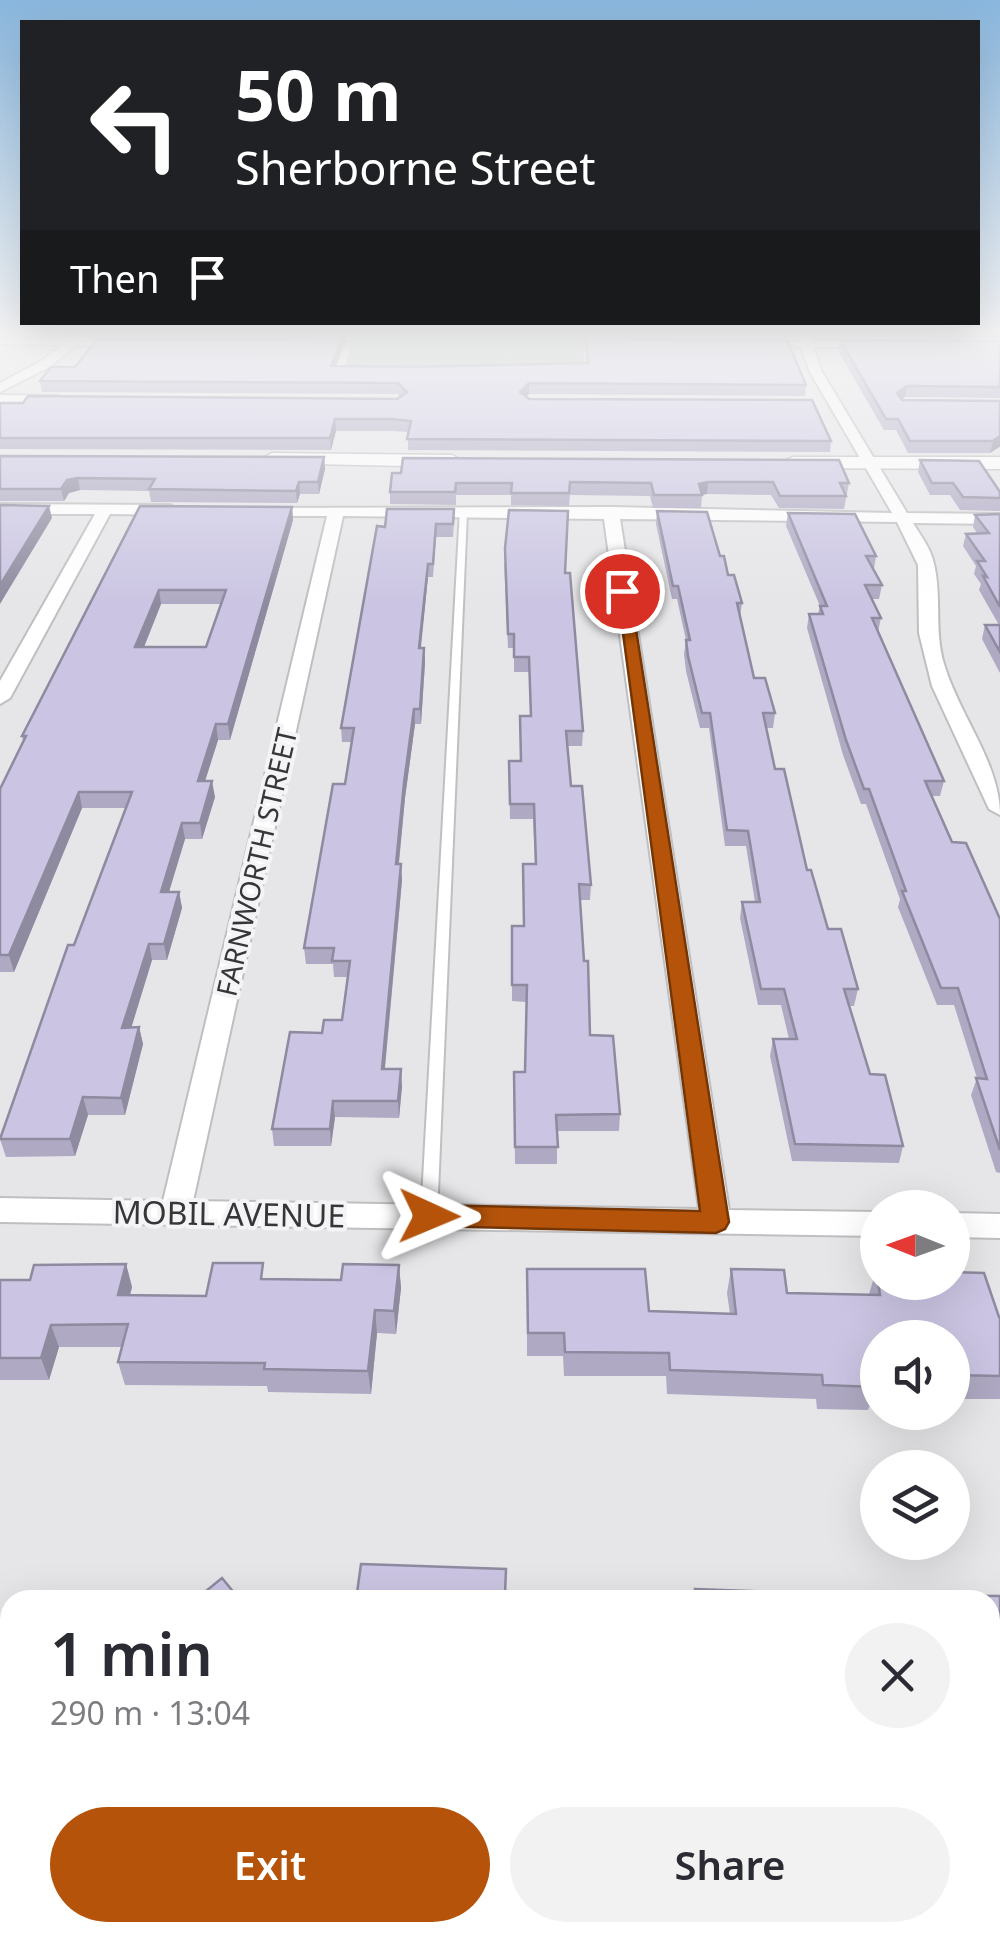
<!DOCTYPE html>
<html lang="en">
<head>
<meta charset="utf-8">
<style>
  :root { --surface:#fff; --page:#f2f2f3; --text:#2b2b33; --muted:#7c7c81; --accent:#b45309 }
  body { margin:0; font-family:"Noto Sans",sans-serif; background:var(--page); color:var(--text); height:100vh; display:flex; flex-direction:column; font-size:38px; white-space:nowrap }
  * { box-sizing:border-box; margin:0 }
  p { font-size:32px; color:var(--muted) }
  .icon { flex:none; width:55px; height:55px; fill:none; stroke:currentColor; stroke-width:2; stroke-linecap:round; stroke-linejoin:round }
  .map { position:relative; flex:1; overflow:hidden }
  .sheet { position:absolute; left:0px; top:1590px; width:1000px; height:352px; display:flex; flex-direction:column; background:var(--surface); border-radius:30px 30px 0 0; box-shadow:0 10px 40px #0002 }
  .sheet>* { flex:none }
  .banner { position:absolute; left:20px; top:20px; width:960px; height:305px; border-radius:0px; box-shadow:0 10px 40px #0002; background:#202124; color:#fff; overflow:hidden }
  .needle { width:65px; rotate:271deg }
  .buttons { position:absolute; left:860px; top:1190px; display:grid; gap:20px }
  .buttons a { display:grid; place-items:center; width:110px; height:110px; border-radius:50%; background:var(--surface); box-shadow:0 10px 40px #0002; font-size:50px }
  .pin { position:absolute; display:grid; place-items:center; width:85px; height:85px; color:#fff; margin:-42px; border:5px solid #fff; border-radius:50%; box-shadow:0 2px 10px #0007 }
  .me { position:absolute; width:110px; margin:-55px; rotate:91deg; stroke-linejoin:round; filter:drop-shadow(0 0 8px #0008) }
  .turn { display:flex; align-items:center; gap:35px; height:210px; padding:0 50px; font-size:45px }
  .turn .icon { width:130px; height:130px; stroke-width:2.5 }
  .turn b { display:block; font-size:70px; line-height:85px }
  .then { display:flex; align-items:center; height:95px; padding:0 50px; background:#0003; gap:20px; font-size:38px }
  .round { display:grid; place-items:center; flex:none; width:105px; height:105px; border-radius:52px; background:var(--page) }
  .headline { display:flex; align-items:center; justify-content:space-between; height:170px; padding:0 50px }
  h1 { font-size:60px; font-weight:600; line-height:75px }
  .primary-button { display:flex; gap:20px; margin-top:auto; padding:20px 50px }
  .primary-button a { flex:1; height:115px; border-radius:60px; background:var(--accent); color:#fff; font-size:40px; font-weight:600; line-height:115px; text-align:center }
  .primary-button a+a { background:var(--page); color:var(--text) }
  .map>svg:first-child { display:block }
  .green { fill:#a9beab }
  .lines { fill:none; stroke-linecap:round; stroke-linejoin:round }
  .service-casing { stroke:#bfbfc1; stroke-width:4 }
  .minor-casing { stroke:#bfbfc1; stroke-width:4 }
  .secondary-casing { stroke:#bfbfc1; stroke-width:3 }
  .service { fill:#fff; fill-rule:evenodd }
  .minor { fill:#fff; fill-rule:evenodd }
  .secondary { fill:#fff; fill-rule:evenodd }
  .wall { fill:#afa9c3; fill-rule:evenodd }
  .shaded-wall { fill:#8e8a9f }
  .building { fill:#cbc5e3; stroke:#8e8a9f; stroke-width:2.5; fill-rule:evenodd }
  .route { fill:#b45309; stroke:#753606; stroke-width:2.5 }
  .labels { text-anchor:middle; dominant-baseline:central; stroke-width:8; stroke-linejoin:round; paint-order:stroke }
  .street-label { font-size:28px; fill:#363637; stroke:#f4f4f6 }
  .near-street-label { font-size:32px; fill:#363637; stroke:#f4f4f6 }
</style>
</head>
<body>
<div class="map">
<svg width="1000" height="1942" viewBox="0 0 1000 1942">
  <rect width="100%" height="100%" fill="#e6e6e9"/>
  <!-- green -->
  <polygon class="green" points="355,332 581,332 582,340 600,341 601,345 583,345 585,371 448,406 343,371 351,346 336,345 338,340 353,339"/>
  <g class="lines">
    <defs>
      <polygon id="service" points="460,510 467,512 437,1216 434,1220 429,1222 424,1220 421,1216"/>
      <g id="minor">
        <path d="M 802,332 L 814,332 L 812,341 L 870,341 L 876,344 L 870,347 L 813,347 L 822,372 L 907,513 L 1000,514 L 1000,524 L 913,523 C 921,536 931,549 934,564 C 942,597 934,631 944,664 C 959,715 1000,763 1000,815 L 989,809 L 932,686 L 919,633 L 918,565 L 897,522 L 620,519 L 729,1210 L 878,1212 L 878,1236 L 0,1222 L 0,1198 L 163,1201 L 327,516 L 260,516 L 252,511 L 255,508 L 611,507 L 892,513 L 810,372 L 801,347 L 784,344 L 801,341 ZM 343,516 L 604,519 L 699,1209 L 193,1201 Z"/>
        <polygon points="79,334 84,338 126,339 132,342 126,345 76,345 51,366 0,392 0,383 43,360 62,345 0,344 0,338 71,338"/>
        <polygon points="0,395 58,396 64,400 58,404 0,403"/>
        <polygon points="0,504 170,505 178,510 170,515 110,514 10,698 0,704 0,681 95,514 0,514"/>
        <polygon points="952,1213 1000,1214 1000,1238 952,1237"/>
        <polygon points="990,1893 1000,1894 1000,1940 975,1932 990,1932"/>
        <polygon points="294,1932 354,1932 350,1942 290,1942"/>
      </g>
      <g id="secondary">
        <polygon points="272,453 452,455 463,461 452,467 265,463 261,459"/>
        <polygon points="792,457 1000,457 1000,469 784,468 781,463"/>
      </g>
    </defs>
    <!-- service casing -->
    <use href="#service" class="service-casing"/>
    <!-- minor casing -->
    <use href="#minor" class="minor-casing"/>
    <!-- secondary casing -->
    <use href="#secondary" class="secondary-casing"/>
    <!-- service -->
    <use href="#service" class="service"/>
    <!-- minor -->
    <use href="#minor" class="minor"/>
    <!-- secondary -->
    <use href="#secondary" class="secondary"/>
  </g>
  <!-- wall -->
  <g class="wall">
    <polygon points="109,332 349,332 336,367 413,367 586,363 584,332 781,332 780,336 631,336 629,338 806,385 805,396 529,394 526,397 529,399 831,441 830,452 408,450 408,432 391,431 336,431 331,450 0,449 0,403 397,399 400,397 398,394 42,392 40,381 75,367 305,339 308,337 109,334"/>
    <polygon points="827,332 1000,332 1000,339 829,336"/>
    <polygon points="840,340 1000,341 1000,398 905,397 901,400 1000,401 1000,447 990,453 908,453 896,430 884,430 838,351"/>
    <polygon points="0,456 324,457 325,469 319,494 300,494 297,503 151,502 149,491 80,490 69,493 64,501 0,501"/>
    <polygon points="920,460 1000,492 1000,511 960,510 950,495 930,495 918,472"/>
    <polygon points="392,473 849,483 844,509 779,508 771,495 707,494 702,495 701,508 653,508 650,496 570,495 569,506 511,505 511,495 456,495 456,505 390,504 390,492"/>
    <path d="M 140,506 L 292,507 L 293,520 L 230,740 L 218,740 L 205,781 L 215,797 L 202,839 L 185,839 L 169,892 L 179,892 L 182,908 L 167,960 L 152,960 L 131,1028 L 139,1027 L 143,1044 L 125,1115 L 88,1115 L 75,1156 L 6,1157 L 0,1139 L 126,808 L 82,808 L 14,972 L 0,972 L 0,789 L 23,741 L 22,736 ZM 161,604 L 221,604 L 206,647 L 144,647 Z"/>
    <polygon points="657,511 720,556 742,603 740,617 754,678 775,713 773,728 766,728 775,769 807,870 828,929 858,989 854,1006 849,1006 870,1074 903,1146 899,1163 792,1161 770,1056 773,1039 789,1039 781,1005 758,1005 740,918 742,902 755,902 746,846 725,846 709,728 700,728 686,671 684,654 686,640 677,599 672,599 656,524"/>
    <polygon points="788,513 876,556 874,569 882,585 879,599 872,599 881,618 878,632 944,781 940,796 932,796 952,842 1000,919 1000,1173 996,1172 971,1095 977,1078 954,1005 937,1005 898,907 900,899 866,804 861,804 843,755 807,628 809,614 818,614 820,606 786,526"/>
    <polygon points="1000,514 1000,673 982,639 985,625 999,625 979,590 981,584 974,574 976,566 963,546 966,534 977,533 973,527 975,515"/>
    <polygon points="454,522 453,537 436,537 433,577 428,577 421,648 424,648 425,662 421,724 415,724 405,798 399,864 402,880 385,1069 402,1086 399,1118 335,1117 331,1146 274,1146 272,1129 322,1033 342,1020 347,977 334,977 333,964 306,964 304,948 345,784 352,742 342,742 341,728 377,526"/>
    <polygon points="504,562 565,573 583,731 582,746 568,746 571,786 591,885 590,900 580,900 590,1035 620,1114 619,1131 557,1131 557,1164 515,1164 514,1072 525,1072 526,1002 512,1001 512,926 523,926 535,864 533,819 510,819 509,761 520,761 530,716 529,672 514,672 514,648 508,648"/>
    <polygon points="126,1264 132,1287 130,1295 206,1296 266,1279 341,1280 399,1265 401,1288 396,1334 377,1333 371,1394 268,1392 267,1386 125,1385 118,1362 122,1347 59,1347 49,1380 0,1380 0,1280 30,1280"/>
    <polygon points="527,1269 649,1311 730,1314 727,1293 731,1269 787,1293 869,1294 876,1271 1000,1317 1000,1399 952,1399 952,1338 878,1338 878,1407 869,1407 868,1410 817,1409 816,1399 667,1394 666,1376 564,1376 563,1356 527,1356"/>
    <polygon points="695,1589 838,1594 1000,1596 1000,1708 990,1708 990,1600 692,1600"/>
  </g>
  <!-- shaded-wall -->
  <g class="shaded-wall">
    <polygon points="344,332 349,332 331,377 331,366"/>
    <polygon points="529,383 529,394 519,403 520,392"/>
    <polygon points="907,386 905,397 895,404 897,393"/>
    <polygon points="335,419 336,431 331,450 330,438"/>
    <polygon points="1000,436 1000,446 990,453 993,441"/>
    <polygon points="324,457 325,469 319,494 318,482"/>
    <polygon points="78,478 80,490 69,493 64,501 61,489 67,480"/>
    <polygon points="299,482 300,494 297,503 296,491"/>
    <polygon points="708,482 707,494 698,495 699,484"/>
    <polygon points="49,506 52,518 0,604 0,585"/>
    <polygon points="292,507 293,520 230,740 228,724"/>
    <polygon points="428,564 428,577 419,662 419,648"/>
    <polygon points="159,590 161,604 138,662 135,647"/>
    <polygon points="424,648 425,662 421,724 420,709"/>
    <polygon points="414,709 415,724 405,798 397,880 396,864 404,783"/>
    <polygon points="216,724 218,740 200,797 198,781"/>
    <polygon points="212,781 215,797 202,839 200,823"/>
    <polygon points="79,792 82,808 14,972 9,955"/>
    <polygon points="182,823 185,839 164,908 161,892"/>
    <polygon points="401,864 402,880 383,1086 382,1069"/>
    <polygon points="179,892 182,908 167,960 164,944"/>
    <polygon points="149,944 152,960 126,1045 122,1028"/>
    <polygon points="139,1027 143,1044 125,1115 121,1098"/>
    <polygon points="401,1069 402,1086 399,1118 398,1101"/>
    <polygon points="83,1097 88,1115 75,1156 70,1139"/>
    <polygon points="333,1101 335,1117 331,1146 330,1129"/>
    <polygon points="126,1264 132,1287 124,1318 118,1295"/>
    <polygon points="399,1265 401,1288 396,1334 394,1311"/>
    <polygon points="375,1310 377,1333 371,1394 368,1371"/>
    <polygon points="51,1325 59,1347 49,1380 41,1358"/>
    <polygon points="76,1932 90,1932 95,1942 67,1942"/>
  </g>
  <!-- building -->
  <g class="building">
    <polygon points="314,332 344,332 331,366 413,367 588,363 585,332 624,332 622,334 632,339 787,340 806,385 529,383 520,392 529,399 812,400 831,441 407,439 411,421 391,419 335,419 330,438 0,438 0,403 23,403 28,396 397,399 407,392 398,383 40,381 51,367 75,367 97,339 305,339"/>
    <polygon points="840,340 1000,341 1000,387 907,386 897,393 902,400 1000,401 1000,436 993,441 910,441 898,419 886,419"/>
    <polygon points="0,456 324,457 318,482 299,482 296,491 149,489 155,479 78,478 67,480 61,489 0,489"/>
    <polygon points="403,458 839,460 849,483 840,483 846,496 780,496 773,482 708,482 699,484 702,495 654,495 651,483 570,482 569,493 511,493 512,483 456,483 455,492 390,492 392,473 401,473"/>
    <polygon points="920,460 979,461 1000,492 1000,498 963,497 953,483 932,483"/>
    <polygon points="0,505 49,506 0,585"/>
    <path d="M 140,506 L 292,507 L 228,724 L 216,724 L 198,781 L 212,781 L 200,823 L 182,823 L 161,892 L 179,892 L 164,944 L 149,944 L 122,1028 L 139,1027 L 121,1098 L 83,1097 L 70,1139 L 0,1139 L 68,945 L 74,945 L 132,792 L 79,792 L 9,955 L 0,955 L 0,789 L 26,736 L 22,736 ZM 159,590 L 226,590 L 206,647 L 135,647 Z"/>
    <polygon points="387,509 454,509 453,524 436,524 433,564 428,564 419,648 424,648 420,709 414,709 404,783 396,864 401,864 382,1069 401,1069 398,1101 333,1101 330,1129 272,1129 290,1032 322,1033 324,1020 342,1020 350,961 332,961 334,948 304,948 333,784 345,784 354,728 341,728 377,526 385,527"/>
    <polygon points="509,510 568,511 565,573 570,573 583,731 566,731 571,786 582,786 591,885 579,884 584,961 588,961 590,1035 613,1036 620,1114 556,1115 558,1147 515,1147 514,1072 525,1072 527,985 512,985 512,926 524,926 523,864 536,864 534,804 510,804 509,761 521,761 520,716 531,716 529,657 514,657 514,634 508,634 505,548"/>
    <polygon points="657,511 707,512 720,556 724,556 728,575 734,575 742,603 737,603 754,678 765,678 775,713 763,713 775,769 784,769 807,870 811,870 828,929 841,929 858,989 844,989 870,1074 885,1075 903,1146 795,1144 773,1039 797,1039 784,989 761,989 742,902 760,902 748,831 727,830 710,713 702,713 688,656 686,640 690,640 678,586 673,586"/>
    <polygon points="788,513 855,514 876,556 866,556 882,585 865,585 881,618 872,618 944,781 925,781 952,842 966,843 1000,919 1000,1150 976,1078 987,1079 958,988 941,988 902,891 906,891 869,789 864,789 846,740 809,614 823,614 820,606 827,606"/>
    <polygon points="1000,514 1000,607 983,576 987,577 977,561 985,561 966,534 989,533 975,515"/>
    <polygon points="985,625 1000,625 1000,652"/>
    <polygon points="213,1263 263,1263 261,1279 341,1280 343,1264 399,1265 394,1311 375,1310 368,1371 264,1369 265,1363 118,1362 128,1324 51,1325 41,1358 0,1358 0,1280 30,1280 34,1265 126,1264 118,1295 206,1296"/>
    <polygon points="527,1269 645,1269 649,1311 736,1314 731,1269 784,1270 787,1293 880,1295 878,1282 952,1282 952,1272 984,1273 999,1317 1000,1317 1000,1376 952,1375 952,1338 878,1338 878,1384 874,1383 875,1387 823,1385 822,1375 670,1370 669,1353 565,1352 564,1333 528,1333"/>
    <polygon points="361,1564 506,1569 505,1594 631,1600 356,1600"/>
    <polygon points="222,1578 240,1600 195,1600"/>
    <polygon points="695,1589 838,1594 1000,1596 1000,1686 990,1687 990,1600 695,1600"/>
    <polygon points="10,1778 10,1932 76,1932 67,1942 0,1942 0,1787"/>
  </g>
  <!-- sky -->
  <linearGradient id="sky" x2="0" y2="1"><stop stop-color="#8ab7de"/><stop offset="0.55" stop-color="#f4f4f5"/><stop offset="1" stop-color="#f4f4f5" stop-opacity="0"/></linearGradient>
  <rect width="1000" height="604" fill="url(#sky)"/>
  <!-- route -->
  <polygon class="route" points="617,588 630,591 729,1222 725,1229 716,1233 429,1226 419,1223 415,1216 419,1208 429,1205 700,1211"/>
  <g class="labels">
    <!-- street labels -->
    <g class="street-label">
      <text transform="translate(256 862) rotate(-77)">FARNWORTH STREET</text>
    </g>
    <!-- near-street labels -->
    <g class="near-street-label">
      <text transform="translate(229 1213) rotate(1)">MOBIL AVENUE</text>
    </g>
  </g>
</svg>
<div class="buttons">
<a><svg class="needle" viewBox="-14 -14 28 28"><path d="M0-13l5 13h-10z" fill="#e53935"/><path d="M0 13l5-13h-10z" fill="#7c7c81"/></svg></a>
<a><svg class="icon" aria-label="sound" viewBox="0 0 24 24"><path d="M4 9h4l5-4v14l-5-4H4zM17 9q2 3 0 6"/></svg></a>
<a><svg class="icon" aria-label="layers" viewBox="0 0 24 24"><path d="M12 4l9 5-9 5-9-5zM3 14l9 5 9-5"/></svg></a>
</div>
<div class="pin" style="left:622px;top:591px;background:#d93025"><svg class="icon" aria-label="arrive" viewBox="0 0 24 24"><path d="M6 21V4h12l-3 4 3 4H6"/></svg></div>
<svg class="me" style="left:429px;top:1216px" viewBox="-20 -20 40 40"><path d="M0-17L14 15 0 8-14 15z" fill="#b45309" stroke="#fff" stroke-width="4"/></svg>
<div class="banner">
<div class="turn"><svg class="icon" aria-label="left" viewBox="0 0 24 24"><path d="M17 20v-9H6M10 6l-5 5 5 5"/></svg><div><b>50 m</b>Sherborne Street</div></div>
<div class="then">Then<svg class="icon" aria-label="arrive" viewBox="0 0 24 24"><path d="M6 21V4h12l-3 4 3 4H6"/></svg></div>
</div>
<section class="sheet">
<div class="headline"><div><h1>1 min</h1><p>290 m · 13:04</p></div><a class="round"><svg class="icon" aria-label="close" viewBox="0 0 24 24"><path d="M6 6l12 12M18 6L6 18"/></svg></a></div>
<div class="primary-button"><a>Exit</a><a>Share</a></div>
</section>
</div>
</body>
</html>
